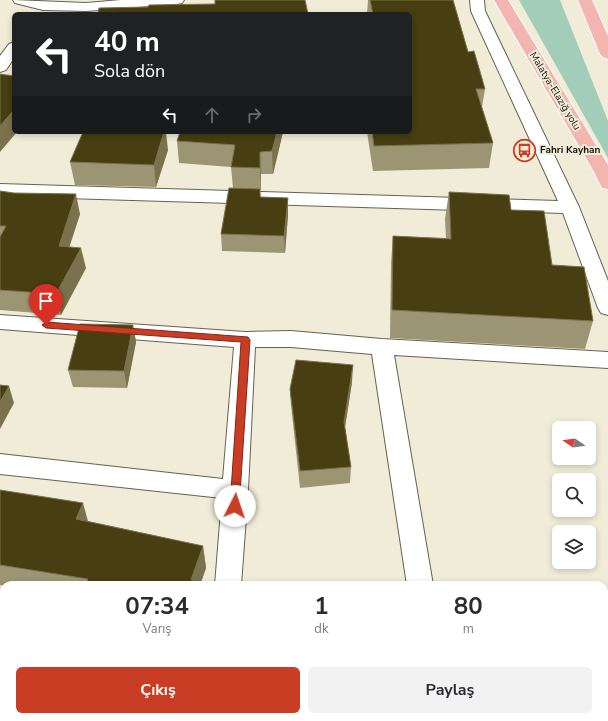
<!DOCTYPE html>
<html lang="tr">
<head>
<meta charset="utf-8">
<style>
  :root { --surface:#fff; --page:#f2f2f3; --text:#2b2b33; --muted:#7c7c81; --accent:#c83d23 }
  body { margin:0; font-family:"Nunito Sans",sans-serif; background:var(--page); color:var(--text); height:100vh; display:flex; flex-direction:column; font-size:15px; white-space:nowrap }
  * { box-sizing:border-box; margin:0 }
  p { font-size:13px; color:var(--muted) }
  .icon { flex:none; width:22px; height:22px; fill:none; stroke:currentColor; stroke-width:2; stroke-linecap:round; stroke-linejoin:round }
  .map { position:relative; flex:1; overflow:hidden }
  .side { position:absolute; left:0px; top:581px; width:608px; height:140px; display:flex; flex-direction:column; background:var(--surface); border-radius:12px 12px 0 0; box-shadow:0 2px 6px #0003 }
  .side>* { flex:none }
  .banner { position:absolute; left:12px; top:12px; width:400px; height:122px; border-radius:6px; box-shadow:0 2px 6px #0003; background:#202124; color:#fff; overflow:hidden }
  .needle { width:26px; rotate:283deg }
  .fabs { position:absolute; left:552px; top:421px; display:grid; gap:8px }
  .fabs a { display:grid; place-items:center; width:44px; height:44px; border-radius:6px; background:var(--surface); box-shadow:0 2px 6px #0003; font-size:20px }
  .pin { position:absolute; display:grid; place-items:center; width:34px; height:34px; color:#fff; margin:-41px -17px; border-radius:50% 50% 50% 0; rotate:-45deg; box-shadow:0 0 4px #0007 }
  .pin .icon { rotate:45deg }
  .me { position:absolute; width:44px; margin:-22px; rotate:4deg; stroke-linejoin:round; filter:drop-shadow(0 0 3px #0008) }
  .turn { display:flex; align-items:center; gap:14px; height:84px; padding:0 16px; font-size:18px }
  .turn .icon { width:52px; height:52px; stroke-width:2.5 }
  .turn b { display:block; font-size:28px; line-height:34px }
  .lanes { display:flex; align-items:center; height:38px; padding:0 16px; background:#0003; justify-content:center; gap:20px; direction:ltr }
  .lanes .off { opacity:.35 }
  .eta { display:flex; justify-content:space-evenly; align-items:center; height:68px; text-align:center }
  .eta b { font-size:24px; font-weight:700; line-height:28px }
  .action { display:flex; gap:8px; margin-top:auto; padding:8px 16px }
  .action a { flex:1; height:46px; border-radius:6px; background:var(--accent); color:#fff; font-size:16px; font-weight:700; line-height:46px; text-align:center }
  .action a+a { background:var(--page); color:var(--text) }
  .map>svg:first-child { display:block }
  .green { fill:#a2cdb8 }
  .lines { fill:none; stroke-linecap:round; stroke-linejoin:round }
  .minor-casing { stroke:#666251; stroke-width:2 }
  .highway-casing { stroke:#fff; stroke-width:2 }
  .minor { fill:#fff; fill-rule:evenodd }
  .highway { fill:#f3b5b0; fill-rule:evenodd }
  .wall { fill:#9c9574 }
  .shaded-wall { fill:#7a724d }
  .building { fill:#473e11; stroke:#7a724d }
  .route { fill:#c83d23; stroke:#822817 }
  .labels { text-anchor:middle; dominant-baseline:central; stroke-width:4; stroke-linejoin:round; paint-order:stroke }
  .far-street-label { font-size:10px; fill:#13110b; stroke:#f0ecd8 }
  .far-poi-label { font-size:10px; font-weight:bold; fill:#13110b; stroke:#f0ecd8; text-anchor:start }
</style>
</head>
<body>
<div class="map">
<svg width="608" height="721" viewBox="0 0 608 721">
  <rect width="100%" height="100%" fill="#f0ecd8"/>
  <!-- green -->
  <polygon class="green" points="519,0 560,0 608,121 608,158"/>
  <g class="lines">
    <defs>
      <g id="minor">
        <polygon points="13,0 86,3 121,0 184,0 182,3 177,4 86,11 43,10 15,3"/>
        <polygon points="470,0 484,0 485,11 579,207 608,281 608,315 601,313 598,308 563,213 0,196 0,184 558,201 471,11"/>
        <polygon points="14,42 14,58 6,70 0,72 0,56 9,44"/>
        <polygon points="0,315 245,332 291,331 382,339 608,352 608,368 394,355 433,585 407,585 372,354 291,347 255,347 248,490 241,585 215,585 222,498 0,474 0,454 223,479 234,347 0,329"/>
        <polygon points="0,633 4,634 4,660 0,659"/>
        <polygon points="282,717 325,717 327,721 284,721"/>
        <rect x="426" y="717" width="30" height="4"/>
      </g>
      <g id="highway">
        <polygon points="494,0 508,0 608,165 608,189 602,188 593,170"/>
        <polygon points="578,0 592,0 608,36 608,59 603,57 600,54"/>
      </g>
    </defs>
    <!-- minor casing -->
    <use href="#minor" class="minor-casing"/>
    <!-- highway casing -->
    <use href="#highway" class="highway-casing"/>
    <!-- minor -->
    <use href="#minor" class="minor"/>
    <!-- highway -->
    <use href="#highway" class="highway"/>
  </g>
  <!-- wall -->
  <g class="wall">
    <polygon points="368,0 453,0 468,52 485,89 482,107 493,143 489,168 373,171 367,132 410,132 410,14 367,14"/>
    <polygon points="283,132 273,174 261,174 261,190 260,190 261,197 288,198 288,215 285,253 222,251 221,234 233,188 231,167 179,163 177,141"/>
    <polygon points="168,150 156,187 75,185 70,162"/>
    <polygon points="0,191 80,214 69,247 86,268 61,315 0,310"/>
    <polygon points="449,192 511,210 593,321 585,349 390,338 391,263 393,236 446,238 445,219"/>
    <polygon points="133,325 136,342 127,388 73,387 68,370"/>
    <polygon points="352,382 345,428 351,467 350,483 300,488 291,405 290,389"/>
    <polygon points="0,490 88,521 203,546 206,568 201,582 209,584 209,585 4,585 4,586 0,585"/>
  </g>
  <!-- shaded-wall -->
  <g class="shaded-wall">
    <polygon points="14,110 14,132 17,132 0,152 0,126"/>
    <polygon points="164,132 166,132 168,150 156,187 154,165"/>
    <polygon points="277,132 283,132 273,174 272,151"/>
    <polygon points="260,152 261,174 261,190 260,168"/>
    <polygon points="76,194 80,214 63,267 59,246"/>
    <polygon points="288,198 288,215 285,253 284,236"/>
    <polygon points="81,248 86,268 61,315 56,294"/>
    <polygon points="133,325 136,342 127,388 124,371"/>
    <polygon points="353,365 352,382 343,439 344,422"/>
    <polygon points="9,386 14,403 0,429 0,402"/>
    <polygon points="83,503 89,525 76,519"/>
    <polygon points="203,546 206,568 200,585 191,580"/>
  </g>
  <!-- building -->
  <g class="building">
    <polygon points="215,0 305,0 308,14 98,14 99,8 148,7 149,5 215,4"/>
    <polygon points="370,0 453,0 468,52 474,51 485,89 476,89 493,143 374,146 372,132 410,132 410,14 373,14"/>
    <polygon points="0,74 14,76 14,110 0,126"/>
    <polygon points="83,132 164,132 154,165 70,162"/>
    <polygon points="180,132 277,132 272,151 260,152 260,168 231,167 235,145 177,141"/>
    <polygon points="229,188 260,189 260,197 288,198 284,236 221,234"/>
    <polygon points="0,191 14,193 76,194 59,246 81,248 56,294 0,290 0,237 6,226 0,226"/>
    <polygon points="449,192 509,195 511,210 544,211 552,265 584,267 593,321 392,310 393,236 451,239"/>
    <polygon points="80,324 133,325 124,371 68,370"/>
    <polygon points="296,360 353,365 344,422 351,467 300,471 290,389"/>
    <polygon points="0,385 9,386 0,402"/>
    <polygon points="0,490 83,503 76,519 203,546 191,580 209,584 209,585 85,585 88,579 0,565"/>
  </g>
  <!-- route -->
  <polygon class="route" points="46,322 248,337 250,340 239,509 231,509 230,506 241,342 46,328 42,325"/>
  <!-- icons -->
  <defs>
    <symbol id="bus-ring" viewBox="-11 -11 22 22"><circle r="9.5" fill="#f0ecd8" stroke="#c83d23" stroke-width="1.5"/><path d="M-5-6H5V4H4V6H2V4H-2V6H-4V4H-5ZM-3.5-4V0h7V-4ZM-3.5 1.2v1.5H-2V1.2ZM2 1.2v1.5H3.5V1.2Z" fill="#c83d23"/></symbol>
  </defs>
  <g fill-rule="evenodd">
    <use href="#bus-ring" x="512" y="138" width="25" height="25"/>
  </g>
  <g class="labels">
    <!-- far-street labels -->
    <g class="far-street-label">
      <text transform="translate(555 91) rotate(59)">Malatya-Elazığ yolu</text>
    </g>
    <!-- far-poi labels -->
    <g class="far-poi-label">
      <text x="540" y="150">Fahri Kayhan</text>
    </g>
  </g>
</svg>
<div class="fabs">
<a><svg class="needle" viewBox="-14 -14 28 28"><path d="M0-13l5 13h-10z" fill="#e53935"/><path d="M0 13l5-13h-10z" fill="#7c7c81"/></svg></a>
<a><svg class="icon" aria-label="search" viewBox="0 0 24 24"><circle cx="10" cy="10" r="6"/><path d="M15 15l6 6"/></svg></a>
<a><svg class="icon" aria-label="layers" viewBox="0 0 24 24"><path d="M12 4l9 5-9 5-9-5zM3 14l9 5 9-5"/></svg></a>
</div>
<div class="pin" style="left:46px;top:325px;background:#d93025"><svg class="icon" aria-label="arrive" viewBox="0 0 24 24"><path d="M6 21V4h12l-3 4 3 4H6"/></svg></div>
<svg class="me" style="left:235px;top:506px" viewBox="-20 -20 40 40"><circle r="19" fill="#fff"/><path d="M0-13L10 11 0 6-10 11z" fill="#c83d23"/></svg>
<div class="banner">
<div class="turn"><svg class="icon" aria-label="left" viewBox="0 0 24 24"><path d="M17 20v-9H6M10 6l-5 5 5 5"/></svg><div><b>40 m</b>Sola dön</div></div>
<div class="lanes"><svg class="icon" aria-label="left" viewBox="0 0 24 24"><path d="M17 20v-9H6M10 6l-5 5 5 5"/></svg><svg class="icon off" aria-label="ahead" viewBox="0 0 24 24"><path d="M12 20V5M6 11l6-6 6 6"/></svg><svg class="icon off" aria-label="right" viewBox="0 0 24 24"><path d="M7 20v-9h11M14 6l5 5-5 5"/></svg></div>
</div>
<section class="side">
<div class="eta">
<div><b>07:34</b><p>Varış</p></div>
<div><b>1</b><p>dk</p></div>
<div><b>80</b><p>m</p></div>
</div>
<div class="action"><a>Çıkış</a><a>Paylaş</a></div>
</section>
</div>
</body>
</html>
